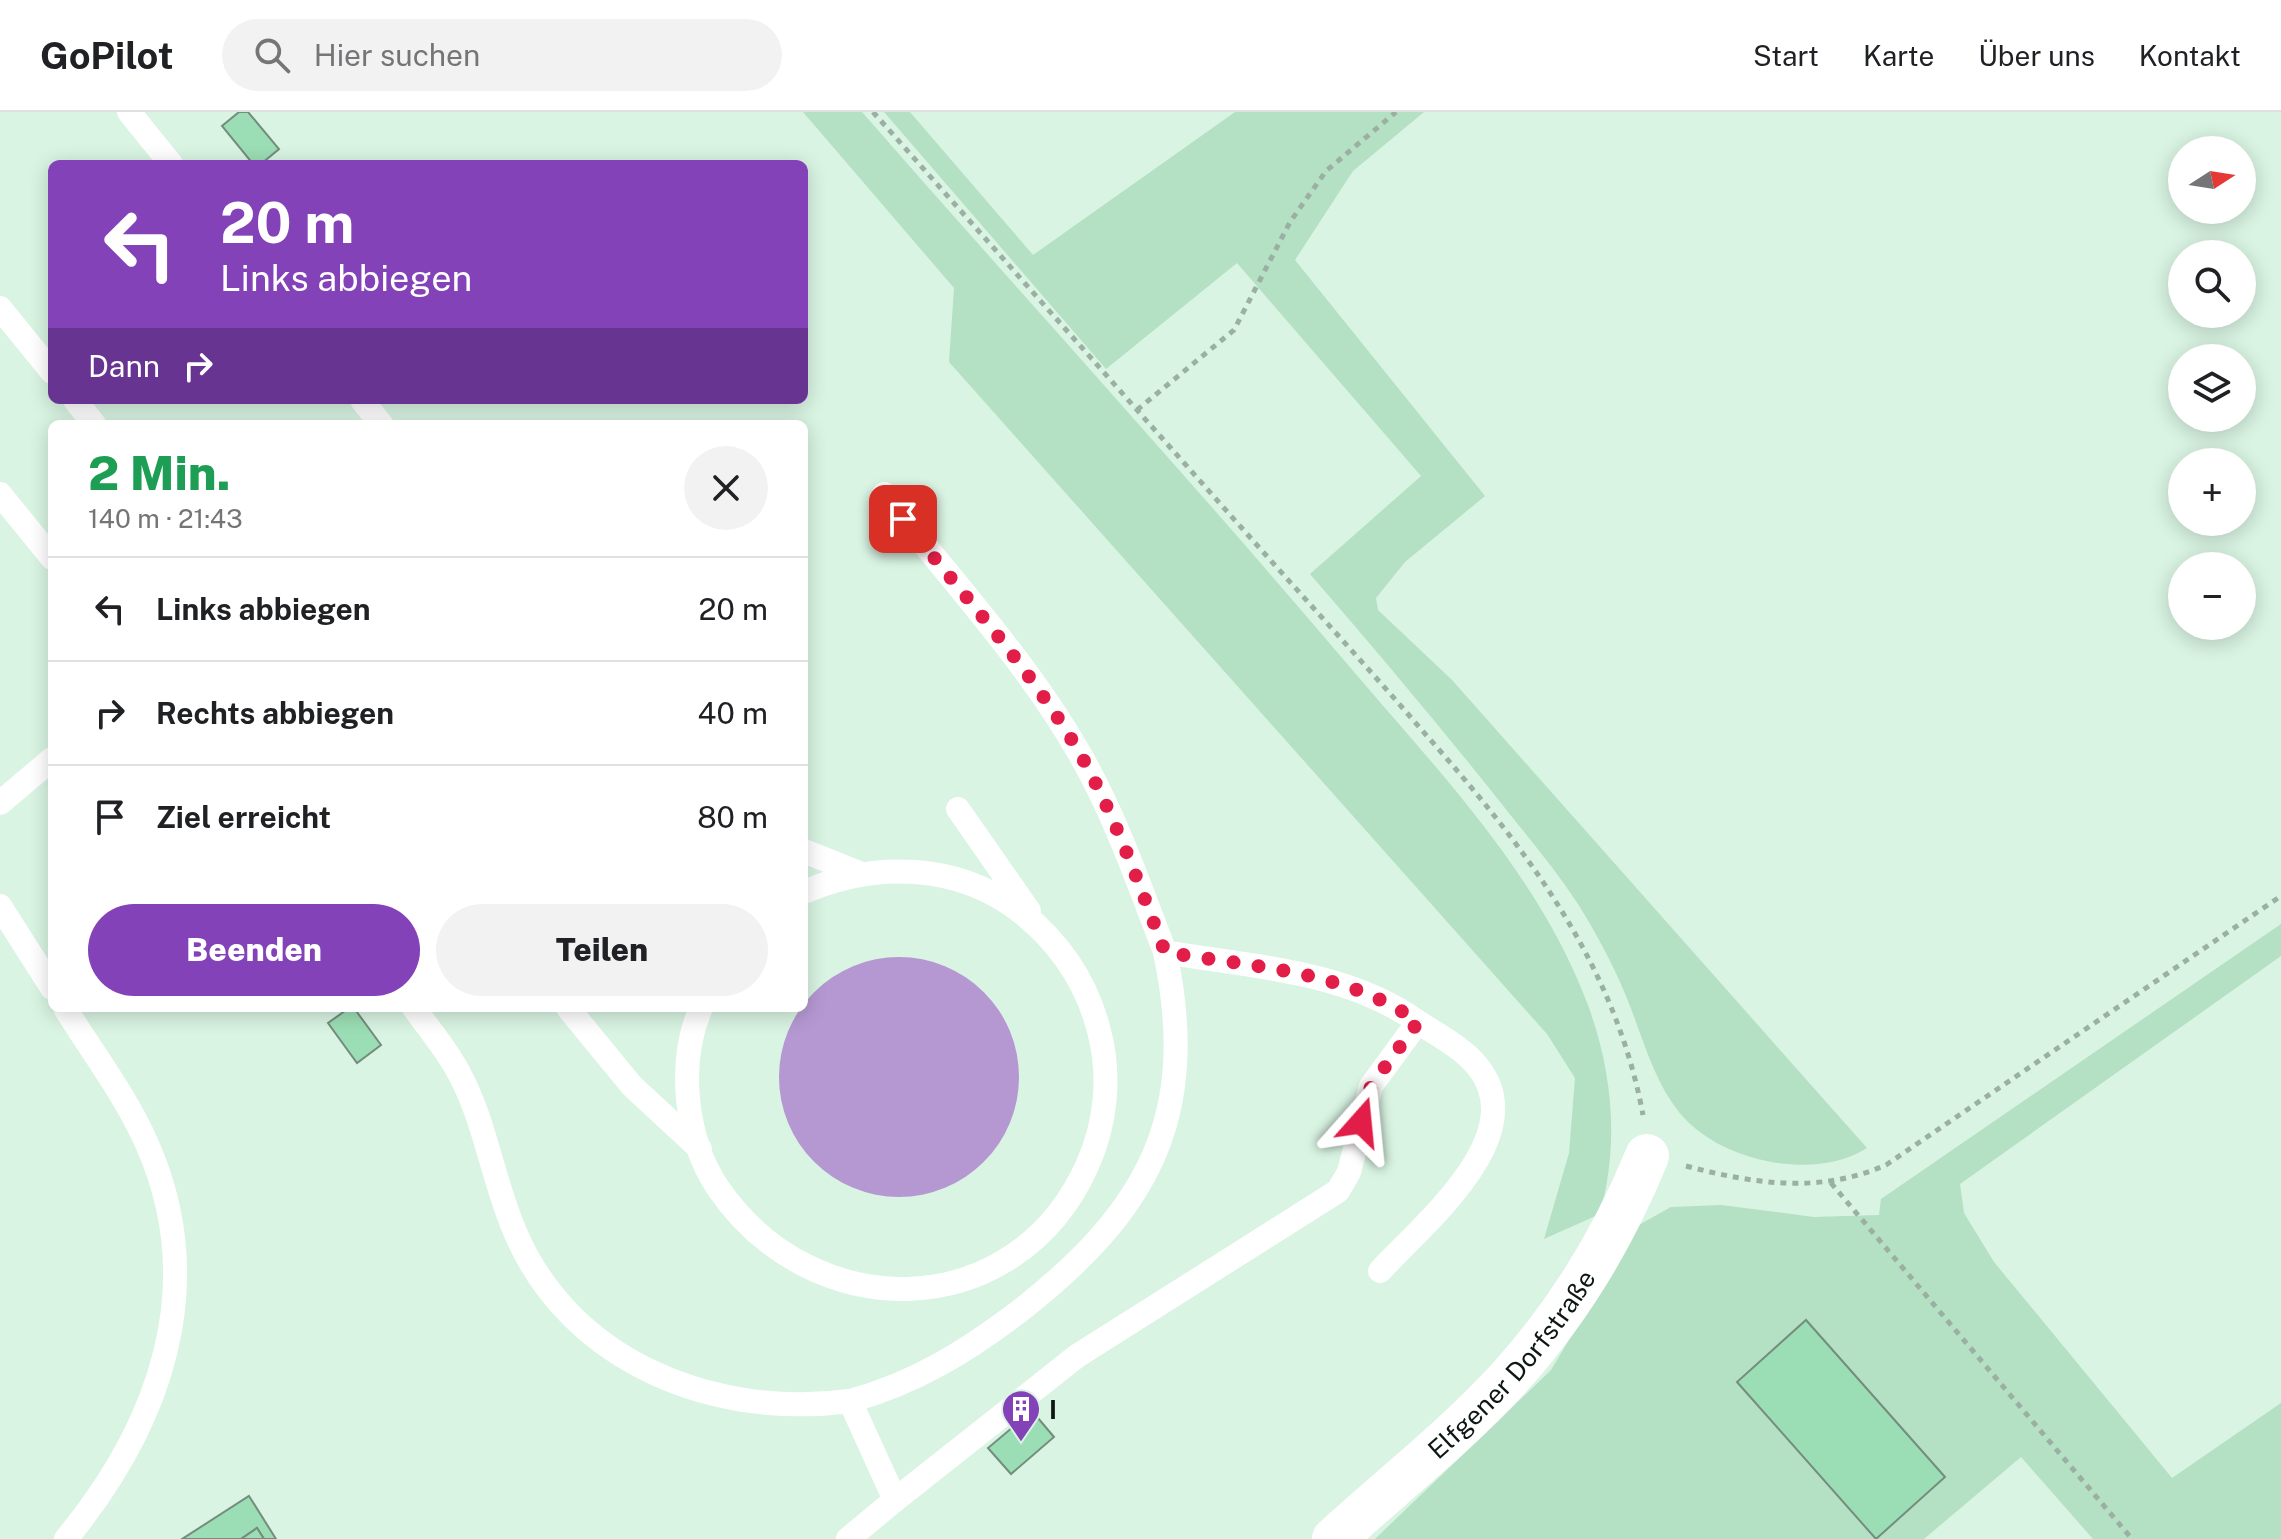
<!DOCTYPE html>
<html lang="de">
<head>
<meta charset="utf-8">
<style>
  :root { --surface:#fff; --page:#f2f2f2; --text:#202124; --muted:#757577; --line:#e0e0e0; --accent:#8342b7 }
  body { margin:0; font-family:"Public Sans",sans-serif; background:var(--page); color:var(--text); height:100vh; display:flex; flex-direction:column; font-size:30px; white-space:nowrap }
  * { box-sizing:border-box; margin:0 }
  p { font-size:26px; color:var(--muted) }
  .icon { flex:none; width:44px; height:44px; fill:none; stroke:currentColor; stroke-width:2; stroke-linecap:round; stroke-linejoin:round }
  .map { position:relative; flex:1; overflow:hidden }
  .drawer { position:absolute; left:48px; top:308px; width:760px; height:592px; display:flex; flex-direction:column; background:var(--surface); border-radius:12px; box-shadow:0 4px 20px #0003 }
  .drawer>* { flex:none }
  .top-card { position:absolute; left:48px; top:48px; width:760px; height:244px; border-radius:12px; box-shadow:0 4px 20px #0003; background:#8342b7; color:#fff; overflow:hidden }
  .needle { width:52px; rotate:78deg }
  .tools { position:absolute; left:2168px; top:24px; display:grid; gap:16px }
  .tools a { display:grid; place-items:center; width:88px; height:88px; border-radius:50%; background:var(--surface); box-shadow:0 4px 20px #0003; font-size:40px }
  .pin { position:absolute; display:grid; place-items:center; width:68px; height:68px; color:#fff; margin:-34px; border-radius:16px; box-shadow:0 4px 12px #0006 }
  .me { position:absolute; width:88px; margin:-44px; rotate:18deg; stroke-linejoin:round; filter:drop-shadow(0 0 6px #0008) }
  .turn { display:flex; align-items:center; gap:28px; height:168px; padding:0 40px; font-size:36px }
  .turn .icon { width:104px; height:104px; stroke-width:2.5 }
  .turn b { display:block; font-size:56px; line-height:68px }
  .then { display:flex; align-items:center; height:76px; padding:0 40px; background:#0003; gap:16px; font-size:30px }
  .round { display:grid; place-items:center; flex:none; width:84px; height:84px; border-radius:42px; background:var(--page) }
  .headline { display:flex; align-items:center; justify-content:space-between; height:136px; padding:0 40px }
  h1 { font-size:48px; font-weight:800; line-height:60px; color:#1e9e55 }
  .cta { display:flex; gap:16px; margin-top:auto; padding:16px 40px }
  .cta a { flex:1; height:92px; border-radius:48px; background:var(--accent); color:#fff; font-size:32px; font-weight:800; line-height:92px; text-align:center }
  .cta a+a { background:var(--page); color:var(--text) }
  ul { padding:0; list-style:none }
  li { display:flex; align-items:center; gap:24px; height:104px; padding:0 40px; border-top:2px solid var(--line) }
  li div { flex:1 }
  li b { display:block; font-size:30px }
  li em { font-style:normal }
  header { display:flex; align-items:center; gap:48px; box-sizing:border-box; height:112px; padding:0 40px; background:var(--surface); border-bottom:2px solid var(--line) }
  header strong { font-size:38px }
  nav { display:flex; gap:44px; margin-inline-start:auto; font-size:28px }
  .search { width:560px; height:72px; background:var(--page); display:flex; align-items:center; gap:20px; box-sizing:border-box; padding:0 28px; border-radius:44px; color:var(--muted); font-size:30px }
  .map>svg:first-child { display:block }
  .green { fill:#b4e0c4 }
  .water { fill:#b598d2 }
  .building { fill:#9bdeb5; stroke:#748d7d; stroke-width:2 }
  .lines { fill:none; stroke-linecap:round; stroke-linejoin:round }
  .path { stroke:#9bb0a3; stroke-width:5; stroke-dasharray:6 6; stroke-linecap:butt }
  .service { stroke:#fff; stroke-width:24 }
  .minor { stroke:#fff; stroke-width:44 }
  .route { stroke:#e11d48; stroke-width:14; stroke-dasharray:0 25.2 }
  .labels { text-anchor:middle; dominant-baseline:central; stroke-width:8; stroke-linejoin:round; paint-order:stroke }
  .street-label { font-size:26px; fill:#0e1812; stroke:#d9f4e3 }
  .poi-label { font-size:26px; font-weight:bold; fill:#0e1812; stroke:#d9f4e3; text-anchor:start }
</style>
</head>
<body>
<header>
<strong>GoPilot</strong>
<div class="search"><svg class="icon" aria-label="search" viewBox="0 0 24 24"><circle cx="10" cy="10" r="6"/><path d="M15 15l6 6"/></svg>Hier suchen</div>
<nav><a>Start</a><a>Karte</a><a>Über uns</a><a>Kontakt</a></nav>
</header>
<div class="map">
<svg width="2281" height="1427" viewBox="0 0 2281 1427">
  <rect width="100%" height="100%" fill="#d9f4e3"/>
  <!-- green -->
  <g class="green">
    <path d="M 803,0 L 862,0 C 1022,183 1186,362 1343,547 C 1433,654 1538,759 1588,893 C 1613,962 1619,1031 1600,1102 L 1544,1127 L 1569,1041 L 1575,966 L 1547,922 L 949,250 L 954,176 Z"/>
    <path d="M 884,0 L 910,0 L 1033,143 L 1235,0 L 1424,0 L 1353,59 L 1295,148 L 1485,384 L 1405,450 L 1376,486 L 1378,498 L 1452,568 L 1867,1036 C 1819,1067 1739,1052 1696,1017 C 1657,986 1644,927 1626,884 C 1613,852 1596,821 1578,792 C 1555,757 1527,724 1501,691 C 1439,613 1375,537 1310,462 L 1421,364 L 1237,151 L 1106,257 Z"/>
    <polygon points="2281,812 2281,844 1960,1072 1964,1101 1994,1150 2172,1366 2281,1291 2281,1427 2093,1427 2021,1345 1924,1427 1375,1427 1551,1258 1637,1114 1671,1095 1721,1093 1814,1105 1879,1103 1881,1087"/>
  </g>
  <!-- water -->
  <circle class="water" cx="899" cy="965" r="120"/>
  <!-- building -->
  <g class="building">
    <polygon points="239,0 248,0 279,37 261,52 253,52 222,14"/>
    <polygon points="349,896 354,896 381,933 357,951 328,911"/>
    <polygon points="1806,1208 1945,1365 1876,1427 1737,1270"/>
    <polygon points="1032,1299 1054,1325 1011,1362 988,1336"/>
    <polygon points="249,1384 276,1427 264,1427 257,1416 241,1427 182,1427"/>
    <polygon points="257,1416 264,1427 241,1427"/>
  </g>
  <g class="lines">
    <!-- path -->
    <g class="path">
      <path d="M 873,0 C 1001,144 1128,288 1256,432 C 1313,496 1371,559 1427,624 C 1526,736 1615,852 1643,1003"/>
      <polyline points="1137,298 1234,218 1290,110 1326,59 1396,0"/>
      <path d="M 1686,1054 C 1755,1072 1819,1082 1886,1053 L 2281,784"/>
      <polyline points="1831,1071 2132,1427"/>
    </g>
    <!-- service -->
    <g class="service">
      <polyline points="129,0 171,52"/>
      <polyline points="0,196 52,260"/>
      <polyline points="75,288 94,312"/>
      <polyline points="362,288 381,312"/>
      <polyline points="0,382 52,446"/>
      <path d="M 884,382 C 949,466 1025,547 1078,639 C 1115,702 1139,773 1165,840"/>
      <polyline points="0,691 52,647"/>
      <polyline points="958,697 1029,799"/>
      <polyline points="804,739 859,761"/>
      <polyline points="0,794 52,876"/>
      <path d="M 65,896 C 92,940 126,984 147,1032 C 210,1174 160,1313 66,1427"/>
      <path d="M 414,896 C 429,917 447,938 459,961 C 486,1011 493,1070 516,1122 C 572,1252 717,1307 850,1289 L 895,1388 L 848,1427"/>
      <polyline points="568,896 632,974 700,1037"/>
      <path d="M 701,896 C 677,950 685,1027 718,1076 C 813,1215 1015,1213 1087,1054 C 1106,1012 1111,964 1099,919 C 1087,871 1060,831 1021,800 C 958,751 875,749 804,780"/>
      <path d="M 850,1289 C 916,1271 967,1239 1021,1198 C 1148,1098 1200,1005 1165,840 C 1251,855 1346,858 1418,910"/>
      <path d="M 895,1388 L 1077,1244 L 1338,1079 L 1349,1060 L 1371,974 L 1418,910 C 1438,923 1463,936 1478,955 C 1533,1024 1423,1112 1380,1159"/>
    </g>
    <!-- minor -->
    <path class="minor" id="s1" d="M 1334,1427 C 1392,1374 1456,1324 1509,1266 C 1567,1202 1614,1125 1647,1044"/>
  </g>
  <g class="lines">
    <!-- route -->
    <path class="route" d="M 903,407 C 963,483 1030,556 1079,640 C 1115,703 1139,773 1165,840 C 1251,855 1346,858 1418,910 L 1371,974 L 1361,1010"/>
  </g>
  <!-- icons -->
  <defs>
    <symbol id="building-pin" viewBox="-11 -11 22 30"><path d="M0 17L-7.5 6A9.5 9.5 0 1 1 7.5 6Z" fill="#8342b7" stroke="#d9f4e3"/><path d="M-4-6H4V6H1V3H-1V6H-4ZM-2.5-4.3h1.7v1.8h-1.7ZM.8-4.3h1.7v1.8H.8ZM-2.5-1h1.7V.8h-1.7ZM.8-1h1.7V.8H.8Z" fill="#fff"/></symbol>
  </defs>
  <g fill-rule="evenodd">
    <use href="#building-pin" x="999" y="1275" width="44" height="60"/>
  </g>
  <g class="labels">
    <!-- street labels -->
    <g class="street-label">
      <text stroke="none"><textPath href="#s1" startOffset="250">Elfgener Dorfstraße</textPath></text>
    </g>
    <!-- poi labels -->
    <g class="poi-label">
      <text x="1049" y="1297">I</text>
    </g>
  </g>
</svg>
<div class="tools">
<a><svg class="needle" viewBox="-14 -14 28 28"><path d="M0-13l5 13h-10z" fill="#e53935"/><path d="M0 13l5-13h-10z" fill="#757577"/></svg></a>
<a><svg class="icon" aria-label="search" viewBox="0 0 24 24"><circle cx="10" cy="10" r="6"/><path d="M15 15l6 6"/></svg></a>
<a><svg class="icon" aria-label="layers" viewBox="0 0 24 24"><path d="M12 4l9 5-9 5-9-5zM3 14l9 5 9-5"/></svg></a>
<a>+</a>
<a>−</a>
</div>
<div class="pin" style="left:903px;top:407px;background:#d93025"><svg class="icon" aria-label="arrive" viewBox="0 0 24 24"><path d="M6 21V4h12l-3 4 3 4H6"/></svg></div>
<svg class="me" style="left:1361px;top:1010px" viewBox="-20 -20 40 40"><path d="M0-17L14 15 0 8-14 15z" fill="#e11d48" stroke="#fff" stroke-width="4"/></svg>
<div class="top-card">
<div class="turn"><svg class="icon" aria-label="left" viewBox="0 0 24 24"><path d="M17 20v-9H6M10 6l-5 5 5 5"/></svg><div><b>20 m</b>Links abbiegen</div></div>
<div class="then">Dann<svg class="icon" aria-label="right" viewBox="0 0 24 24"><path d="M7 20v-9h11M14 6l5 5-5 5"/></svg></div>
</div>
<section class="drawer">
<div class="headline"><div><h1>2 Min.</h1><p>140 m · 21:43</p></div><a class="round"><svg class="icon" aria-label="close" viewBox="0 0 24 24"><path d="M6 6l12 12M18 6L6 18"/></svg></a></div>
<ul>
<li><svg class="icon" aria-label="left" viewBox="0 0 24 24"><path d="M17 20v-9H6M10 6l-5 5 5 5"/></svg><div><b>Links abbiegen</b></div><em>20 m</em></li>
<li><svg class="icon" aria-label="right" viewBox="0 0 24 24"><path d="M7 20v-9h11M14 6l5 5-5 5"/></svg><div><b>Rechts abbiegen</b></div><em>40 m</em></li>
<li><svg class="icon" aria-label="arrive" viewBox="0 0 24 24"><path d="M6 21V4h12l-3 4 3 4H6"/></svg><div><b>Ziel erreicht</b></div><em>80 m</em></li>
</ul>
<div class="cta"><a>Beenden</a><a>Teilen</a></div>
</section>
</div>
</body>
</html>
